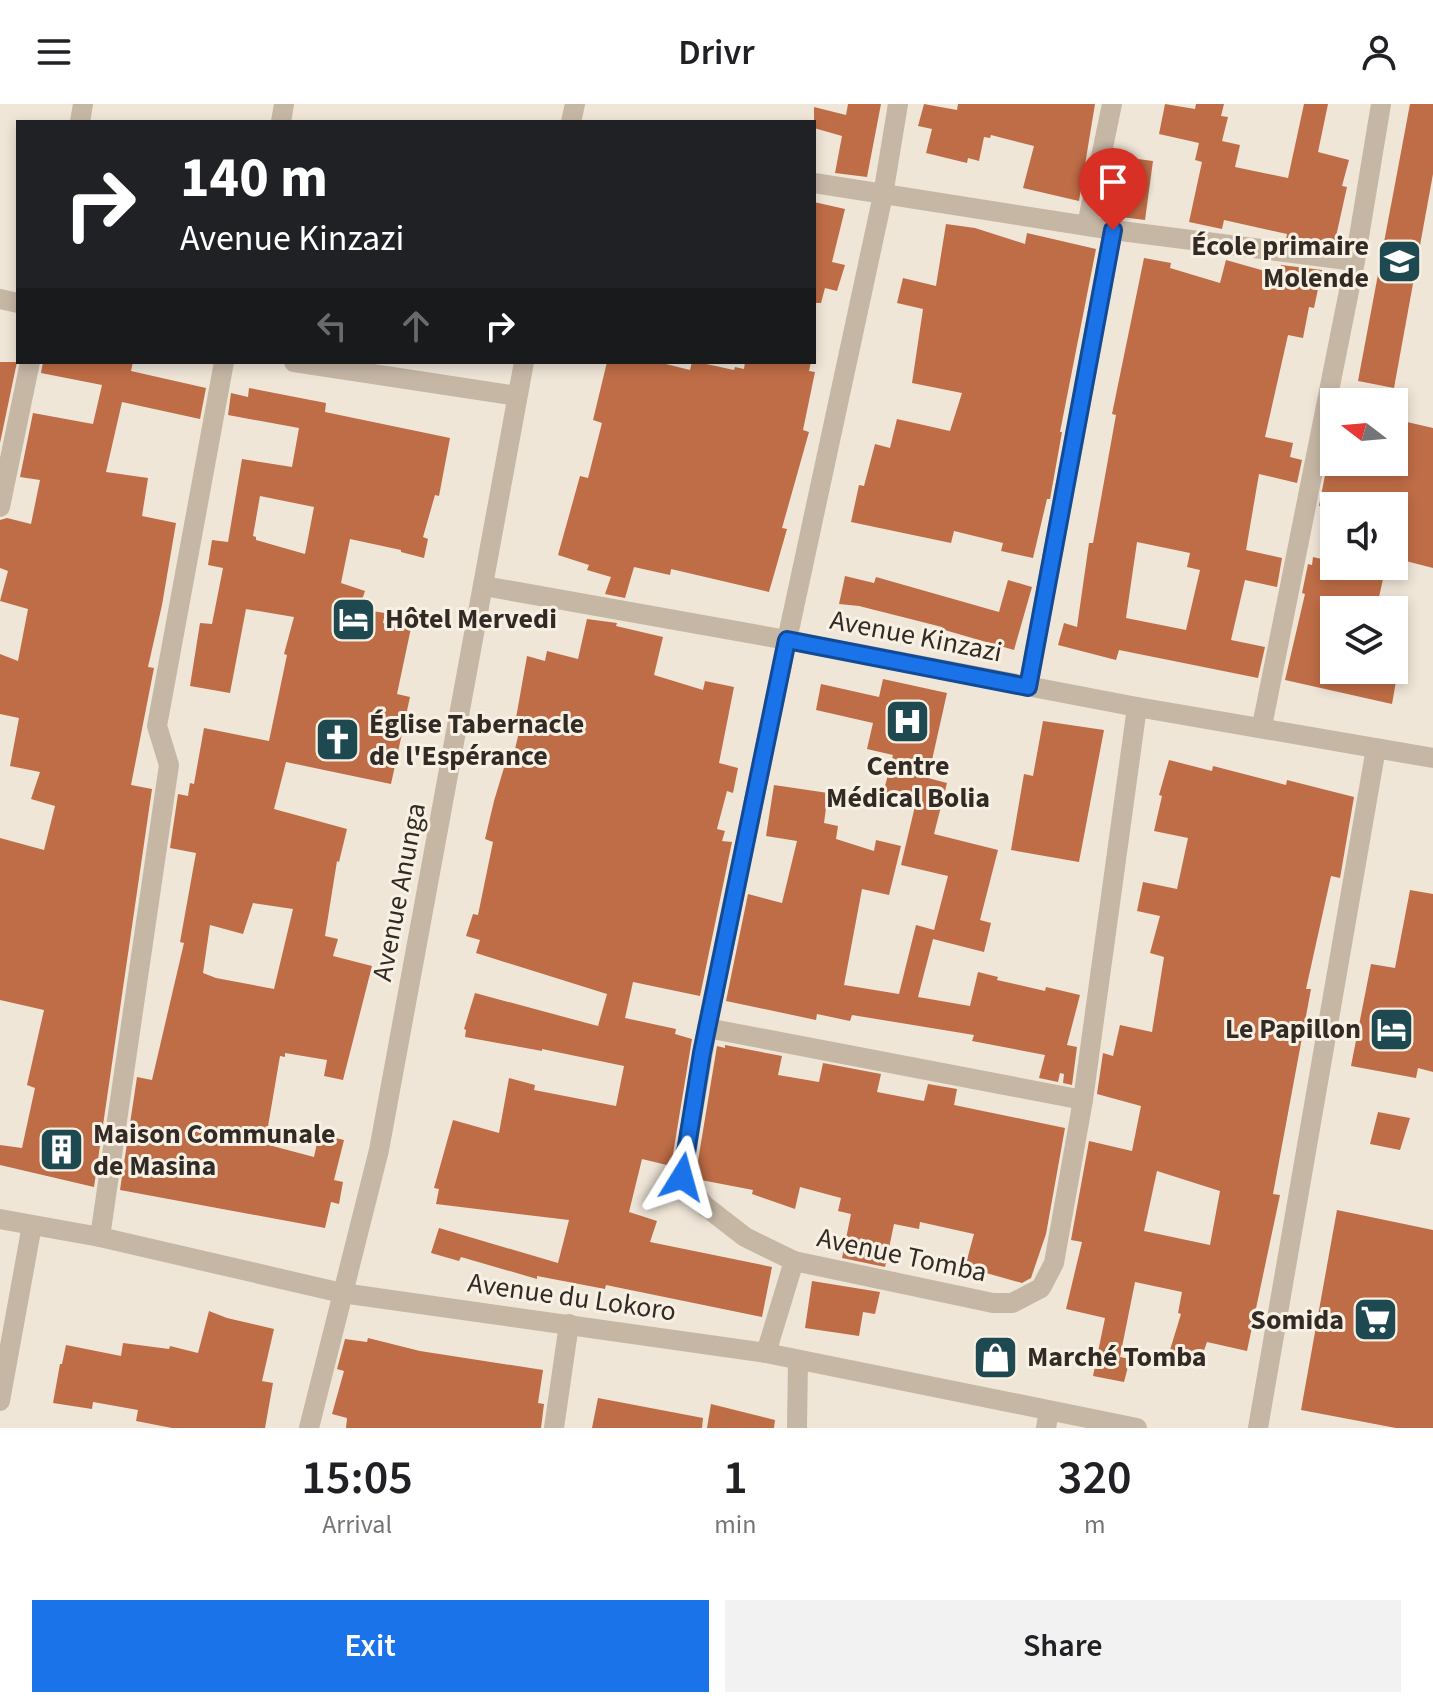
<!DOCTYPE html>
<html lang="en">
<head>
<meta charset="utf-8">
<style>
  :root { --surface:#fff; --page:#f2f2f2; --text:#202124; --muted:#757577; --accent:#1a73e8 }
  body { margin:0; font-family:"Source Sans 3",sans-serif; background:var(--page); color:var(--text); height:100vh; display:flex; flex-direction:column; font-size:30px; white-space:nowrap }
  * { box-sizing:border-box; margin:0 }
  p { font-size:26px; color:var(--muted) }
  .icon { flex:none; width:44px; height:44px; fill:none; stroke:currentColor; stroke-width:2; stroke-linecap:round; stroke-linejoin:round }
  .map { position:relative; height:1324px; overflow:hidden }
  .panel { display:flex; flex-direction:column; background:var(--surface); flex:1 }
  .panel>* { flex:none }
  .banner { position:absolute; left:16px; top:16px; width:800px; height:244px; border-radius:0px; box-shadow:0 4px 12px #0003; background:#202124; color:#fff; overflow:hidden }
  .needle { width:52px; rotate:286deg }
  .fabs { position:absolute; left:1320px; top:284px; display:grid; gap:16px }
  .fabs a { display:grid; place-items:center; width:88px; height:88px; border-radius:0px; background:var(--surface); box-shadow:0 4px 12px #0003; font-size:40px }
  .pin { position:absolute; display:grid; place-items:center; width:68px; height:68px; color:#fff; margin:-82px -34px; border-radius:50% 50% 50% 0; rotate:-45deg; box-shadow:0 0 8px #0007 }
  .pin .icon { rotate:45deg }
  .me { position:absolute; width:88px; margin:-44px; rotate:8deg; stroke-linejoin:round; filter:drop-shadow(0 0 6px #0008) }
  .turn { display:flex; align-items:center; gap:28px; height:168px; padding:0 32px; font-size:36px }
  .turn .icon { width:104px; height:104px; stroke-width:2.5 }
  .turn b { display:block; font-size:56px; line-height:68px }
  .lanes { display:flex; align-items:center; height:76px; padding:0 32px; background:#0003; justify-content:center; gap:40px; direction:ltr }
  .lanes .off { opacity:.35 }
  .eta { display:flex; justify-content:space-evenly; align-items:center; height:136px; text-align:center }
  .eta b { font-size:48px; font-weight:600; line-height:56px }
  .button { display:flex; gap:16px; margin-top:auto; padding:16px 32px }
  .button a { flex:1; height:92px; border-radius:0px; background:var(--accent); color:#fff; font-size:32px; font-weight:600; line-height:92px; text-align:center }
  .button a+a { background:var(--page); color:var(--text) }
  header { display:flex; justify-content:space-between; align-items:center; height:104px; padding:0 32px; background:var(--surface); font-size:36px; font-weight:600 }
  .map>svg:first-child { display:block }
  .building { fill:#bf6d46; fill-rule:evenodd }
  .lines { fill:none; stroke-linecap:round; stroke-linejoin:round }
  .minor { stroke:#c6b7a5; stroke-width:20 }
  .tertiary { stroke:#c6b7a5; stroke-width:20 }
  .route-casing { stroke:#114b97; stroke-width:20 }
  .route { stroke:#1a73e8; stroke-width:14 }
  .labels { text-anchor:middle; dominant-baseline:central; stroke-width:6; stroke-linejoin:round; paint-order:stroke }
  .poi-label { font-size:28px; font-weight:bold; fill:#322a25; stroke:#f7f0e3; text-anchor:start }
  .street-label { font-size:28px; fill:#322a25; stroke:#f7f0e3 }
</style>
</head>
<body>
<header><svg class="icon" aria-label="menu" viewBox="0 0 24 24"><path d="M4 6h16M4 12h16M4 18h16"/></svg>Drivr<svg class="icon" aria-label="person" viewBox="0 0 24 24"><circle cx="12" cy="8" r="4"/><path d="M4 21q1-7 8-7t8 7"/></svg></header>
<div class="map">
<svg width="1433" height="1324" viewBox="0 0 1433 1324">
  <rect width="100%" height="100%" fill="#efe6d8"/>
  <!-- building -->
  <g class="building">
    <polygon points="848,0 881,0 867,73 835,69 842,32 814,24 814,3 846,11"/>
    <polygon points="924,0 957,6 958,0 1095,0 1079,97 1023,84 1034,42 991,31 990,34 984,33 979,57 968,54 967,59 926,49 932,25 918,22"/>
    <polygon points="1165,0 1195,5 1196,0 1224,0 1221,12 1228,13 1222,37 1240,41 1235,63 1288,74 1304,0 1328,0 1318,48 1349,56 1342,82 1347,83 1335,137 1328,135 1327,140 1286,135 1287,130 1224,116 1222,125 1189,118 1202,58 1195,56 1199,39 1159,30"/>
    <polygon points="1410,0 1433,0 1433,70 1394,284 1358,277"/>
    <polygon points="1115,52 1153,57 1145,116 1105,111 1104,103"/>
    <polygon points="814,98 845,105 832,158 845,161 837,187 825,184 821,199 814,199"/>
    <polygon points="946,120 975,124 1025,140 1027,129 1096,145 1060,328 1062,328 1050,395 1047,395 1033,454 1001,447 1003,439 954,427 951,439 851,418 859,381 864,382 875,340 890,344 897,315 950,327 962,289 912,279 923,205 897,199 903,174 936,182"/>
    <path d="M 1144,154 L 1171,159 L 1170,164 L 1220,179 L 1226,156 L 1279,171 L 1281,161 L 1322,166 L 1314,204 L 1309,203 L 1303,234 L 1288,231 L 1265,333 L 1293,339 L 1290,353 L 1302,356 L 1297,379 L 1259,370 L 1246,446 L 1282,454 L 1277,483 L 1245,476 L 1231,536 L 1265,543 L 1258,574 L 1119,546 L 1116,556 L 1058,541 L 1064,519 L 1077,523 L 1089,439 L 1093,439 L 1116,311 L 1112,310 ZM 1137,438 L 1190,449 L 1187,463 L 1200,466 L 1186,526 L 1126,514 Z"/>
    <polygon points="0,258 17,258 0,339"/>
    <polygon points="43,258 133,258 131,267 206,284 200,315 122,298 106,368 148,374 142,412 176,419 162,501 148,563 154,564 131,681 152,685 94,1083 0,1061 0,1041 22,1044 35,984 27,981 44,906 0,896 0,734 44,746 55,702 31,695 40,668 10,662 19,614 0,610 0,550 18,557 28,505 0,497 8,467 0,464 0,416 7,414 31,420 40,376 20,373 33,309 93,320 102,281 41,269"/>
    <polygon points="607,258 658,258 690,266 692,258 697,258 734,266 735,263 744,265 745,258 811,258 809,267 815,268 803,326 809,328 782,424 787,425 769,488 671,465 670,471 634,463 625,494 605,490 611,473 587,466 589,461 558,451 580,372 588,374 602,319 593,316"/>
    <path d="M 249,284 L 326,299 L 325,308 L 450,334 L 439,392 L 435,391 L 423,433 L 428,435 L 424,454 L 401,448 L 401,446 L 350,435 L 341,479 L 365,487 L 359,505 L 385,509 L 383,519 L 411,524 L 397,590 L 410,593 L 391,680 L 286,658 L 274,705 L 347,725 L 339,758 L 337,757 L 325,832 L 338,835 L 333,852 L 372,862 L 343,976 L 324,972 L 327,956 L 285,949 L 285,953 L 280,952 L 265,1040 L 314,1053 L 319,1030 L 344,1036 L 334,1076 L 343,1078 L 339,1100 L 331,1098 L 325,1124 L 120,1086 L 137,973 L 152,976 L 184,839 L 180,838 L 196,749 L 170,744 L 178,690 L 188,692 L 190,679 L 194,680 L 204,624 L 269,637 L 287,551 L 284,550 L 294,513 L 246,505 L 230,589 L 190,582 L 200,519 L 212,520 L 223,464 L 208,461 L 212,436 L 228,438 L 242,355 L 292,363 L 299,324 L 228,311 L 231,289 L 248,293 ZM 260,392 L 314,403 L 305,450 L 256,436 L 256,433 L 253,432 ZM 253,799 L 293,805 L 274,885 L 216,874 L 203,869 L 210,821 L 243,830 Z"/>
    <polygon points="1394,315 1433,324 1433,464 1394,454 1394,402 1319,402 1327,361 1365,370 1368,358 1394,358"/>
    <polygon points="1313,453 1334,458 1334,462 1386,462 1376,506 1346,502 1345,506 1334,506 1334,566 1398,566 1392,600 1285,576 1305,490 1302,489 1308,460 1312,461"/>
    <polygon points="845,472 874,479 876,473 999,508 1008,476 1032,483 1014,546 941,525 942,523 859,502 839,500"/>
    <polygon points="587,515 617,519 616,522 663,533 654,571 703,586 705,577 734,583 719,659 738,664 733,689 727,687 717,725 725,727 722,737 732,738 700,892 633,878 625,914 676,925 675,930 692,935 671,1062 642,1055 629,1108 657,1117 650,1138 772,1163 762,1213 606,1181 605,1185 537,1172 537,1175 461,1153 459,1157 431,1149 439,1124 558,1159 569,1116 436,1100 439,1085 434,1084 453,1016 499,1029 509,974 535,981 534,986 616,1002 624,962 542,945 542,947 465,933 466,926 464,925 475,889 598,922 607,890 476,849 480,836 466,832 473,810 478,811 493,738 485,735 494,697 506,657 512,658 522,615 516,614 527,552 545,557 547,547 578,555"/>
    <polygon points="883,575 947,589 928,674 947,679 934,730 998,746 980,816 991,819 984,848 933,835 918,893 970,902 978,868 998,873 997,876 1045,887 1046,883 1080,891 1067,941 1077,943 1072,981 1063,979 1064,970 1060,969 1058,978 1039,974 1045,951 972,937 974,931 852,911 850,917 817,910 816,916 726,897 748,790 782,799 797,737 766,732 774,681 828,689 824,719 838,722 836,735 874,747 876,736 901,742 889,791 862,785 844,881 899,890 916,821 934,826 948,772 901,761 916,698 883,690 893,651 867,645 873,619 816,606 821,580 879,593"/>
    <polygon points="1043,617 1104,626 1079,758 1011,746 1024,670 1033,672"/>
    <path d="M 1169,656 L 1212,667 L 1213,662 L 1286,681 L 1287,676 L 1354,693 L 1340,774 L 1331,772 L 1306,885 L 1311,885 L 1273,1090 L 1280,1091 L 1247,1247 L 1207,1238 L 1201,1255 L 1170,1246 L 1181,1210 L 1178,1209 L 1182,1188 L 1135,1178 L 1120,1253 L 1130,1255 L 1124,1278 L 1093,1272 L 1105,1214 L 1066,1205 L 1082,1138 L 1071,1136 L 1089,1037 L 1132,1047 L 1141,1002 L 1097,990 L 1103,949 L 1113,952 L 1120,921 L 1152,928 L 1164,853 L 1150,849 L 1160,812 L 1137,807 L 1143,778 L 1177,785 L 1188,734 L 1154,727 L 1162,692 L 1159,691 ZM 1157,1067 L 1220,1087 L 1210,1141 L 1144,1127 Z"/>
    <polygon points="1410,786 1433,790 1433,968 1418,964 1416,974 1351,962 1371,860 1395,864"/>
    <polygon points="725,941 782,952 778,971 819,978 823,959 881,970 877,988 924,997 928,980 957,985 954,1001 1065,1024 1046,1130 1031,1174 1022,1179 965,1163 974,1130 920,1118 919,1125 894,1120 885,1163 842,1154 851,1110 838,1107 841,1094 800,1083 795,1105 752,1090 753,1086 701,1076 696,1069 717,942 725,944"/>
    <polygon points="1378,1008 1410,1014 1400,1046 1370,1040"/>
    <polygon points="1337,1106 1433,1126 1433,1324 1396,1324 1301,1306"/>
    <polygon points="812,1177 880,1188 875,1210 863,1208 859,1232 805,1224"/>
    <polygon points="209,1207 227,1214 274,1225 262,1277 273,1279 265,1324 172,1324 136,1317 138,1306 93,1298 92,1305 53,1299 60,1260 62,1260 66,1241 121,1252 123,1239 169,1245 170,1242 198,1249"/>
    <polygon points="368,1234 420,1247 543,1266 538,1299 544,1300 541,1324 346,1324 347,1314 332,1310 344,1267 337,1265 345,1235 367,1238"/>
    <polygon points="598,1294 703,1314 702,1324 592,1324"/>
    <polygon points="711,1300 775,1316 774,1324 707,1324"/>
  </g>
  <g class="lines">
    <!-- minor -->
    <g class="minor">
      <polyline points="80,18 83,0"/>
      <polyline points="281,18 284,0"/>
      <polyline points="571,18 575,0"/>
      <polyline points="814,79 1113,126 1355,157"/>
      <polyline points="1087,121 1112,0"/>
      <polyline points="0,195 18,199"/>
      <polyline points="294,258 517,292"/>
      <polyline points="0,403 30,258"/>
      <polyline points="484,482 787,536 1137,603 1433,654"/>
      <polyline points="1028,583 1113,126"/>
      <polyline points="1262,622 1355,157 1381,0"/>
      <polyline points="707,924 1083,996"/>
      <polyline points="100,1133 169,661 157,622 224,258"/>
      <polyline points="794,1157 993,1199 1012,1199 1041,1184 1054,1159 1083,996 1137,603"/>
      <polyline points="766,1249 794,1157 745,1133 705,1102 682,1073 707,924 787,536 883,91 898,0"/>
      <polyline points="0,1297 32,1121"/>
      <polyline points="309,1324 379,1046 524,258"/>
      <polyline points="554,1324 569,1220"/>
      <polyline points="797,1324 798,1256"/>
      <polyline points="1046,1324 1049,1307"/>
      <polyline points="1258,1324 1376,644"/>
    </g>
    <!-- tertiary -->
    <polyline class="tertiary" points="0,1115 100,1133 342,1189 766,1249 1137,1324"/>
  </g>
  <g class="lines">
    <defs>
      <polyline id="route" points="682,1073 702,949 787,536 1028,583 1113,126"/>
    </defs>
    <!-- route casing -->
    <use href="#route" class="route-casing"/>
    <!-- route -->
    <use href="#route" class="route"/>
  </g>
  <!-- icons -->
  <defs>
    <symbol id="school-square" viewBox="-11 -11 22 22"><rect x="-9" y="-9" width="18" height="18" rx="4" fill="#1e4951" stroke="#f7f0e3"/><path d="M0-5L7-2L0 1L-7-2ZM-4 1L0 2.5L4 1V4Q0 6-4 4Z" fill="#fff"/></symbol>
    <symbol id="hotel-square" viewBox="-11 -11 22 22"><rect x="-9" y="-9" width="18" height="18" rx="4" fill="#1e4951" stroke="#f7f0e3"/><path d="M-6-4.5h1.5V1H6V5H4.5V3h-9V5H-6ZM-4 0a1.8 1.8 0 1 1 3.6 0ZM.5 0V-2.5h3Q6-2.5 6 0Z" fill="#fff"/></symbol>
    <symbol id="hospital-square" viewBox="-11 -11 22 22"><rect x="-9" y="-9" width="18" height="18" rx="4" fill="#1e4951" stroke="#f7f0e3"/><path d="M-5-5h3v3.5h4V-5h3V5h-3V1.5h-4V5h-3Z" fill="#fff"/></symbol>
    <symbol id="church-square" viewBox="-11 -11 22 22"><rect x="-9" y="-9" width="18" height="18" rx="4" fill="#1e4951" stroke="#f7f0e3"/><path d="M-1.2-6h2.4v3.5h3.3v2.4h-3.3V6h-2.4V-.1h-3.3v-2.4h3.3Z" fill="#fff"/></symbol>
    <symbol id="building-square" viewBox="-11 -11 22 22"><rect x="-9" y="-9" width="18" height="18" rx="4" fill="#1e4951" stroke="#f7f0e3"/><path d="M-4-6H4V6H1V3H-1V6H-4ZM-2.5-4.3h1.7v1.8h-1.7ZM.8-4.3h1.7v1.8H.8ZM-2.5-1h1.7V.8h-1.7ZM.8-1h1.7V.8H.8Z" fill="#fff"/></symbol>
    <symbol id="supermarket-square" viewBox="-11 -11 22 22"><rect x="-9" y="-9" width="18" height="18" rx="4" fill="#1e4951" stroke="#f7f0e3"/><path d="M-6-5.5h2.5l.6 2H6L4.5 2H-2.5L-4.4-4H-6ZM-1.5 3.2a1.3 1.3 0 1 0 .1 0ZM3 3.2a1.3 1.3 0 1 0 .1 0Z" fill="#fff"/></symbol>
    <symbol id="shop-square" viewBox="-11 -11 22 22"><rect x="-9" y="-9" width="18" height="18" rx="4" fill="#1e4951" stroke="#f7f0e3"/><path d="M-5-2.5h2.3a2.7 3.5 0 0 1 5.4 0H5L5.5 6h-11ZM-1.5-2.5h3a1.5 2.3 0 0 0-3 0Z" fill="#fff"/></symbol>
  </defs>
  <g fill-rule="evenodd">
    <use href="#school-square" x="1374" y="132" width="51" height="51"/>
    <use href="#hotel-square" x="328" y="490" width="51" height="51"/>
    <use href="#hospital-square" x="882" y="592" width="51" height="51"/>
    <use href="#church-square" x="312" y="610" width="51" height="51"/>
    <use href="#hotel-square" x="1366" y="900" width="51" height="51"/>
    <use href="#building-square" x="36" y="1020" width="51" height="51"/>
    <use href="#supermarket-square" x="1350" y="1190" width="51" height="51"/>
    <use href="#shop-square" x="970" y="1228" width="51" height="51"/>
  </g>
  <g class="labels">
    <!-- poi labels -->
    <g class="poi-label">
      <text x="1369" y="142" text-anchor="end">École primaire<tspan x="1369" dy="32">Molende</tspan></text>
      <text x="385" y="515">Hôtel Mervedi</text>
      <text x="369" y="620">Église Tabernacle<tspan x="369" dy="32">de l'Espérance</tspan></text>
      <text x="908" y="662" text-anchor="middle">Centre<tspan x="908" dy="32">Médical Bolia</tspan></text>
      <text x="1361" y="925" text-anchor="end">Le Papillon</text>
      <text x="93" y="1030">Maison Communale<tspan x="93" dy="32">de Masina</tspan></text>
      <text x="1344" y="1216" text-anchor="end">Somida</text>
      <text x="1027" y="1253">Marché Tomba</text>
    </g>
    <!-- street labels -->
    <g class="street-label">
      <text transform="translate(916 532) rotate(11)">Avenue Kinzazi</text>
      <text transform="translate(399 788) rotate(-79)">Avenue Anunga</text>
      <text transform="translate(902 1151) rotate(12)">Avenue Tomba</text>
      <text transform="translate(572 1193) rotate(8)">Avenue du Lokoro</text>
    </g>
  </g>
</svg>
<div class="fabs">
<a><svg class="needle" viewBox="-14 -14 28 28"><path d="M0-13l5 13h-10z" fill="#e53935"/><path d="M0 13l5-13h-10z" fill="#757577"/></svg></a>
<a><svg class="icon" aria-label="sound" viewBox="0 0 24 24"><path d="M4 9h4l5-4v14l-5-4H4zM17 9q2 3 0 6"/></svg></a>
<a><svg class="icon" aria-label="layers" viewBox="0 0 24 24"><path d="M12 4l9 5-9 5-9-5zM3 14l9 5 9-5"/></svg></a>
</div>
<div class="pin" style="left:1113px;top:126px;background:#d93025"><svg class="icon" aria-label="arrive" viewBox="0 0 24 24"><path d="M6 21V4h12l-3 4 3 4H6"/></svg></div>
<svg class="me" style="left:682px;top:1073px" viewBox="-20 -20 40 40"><path d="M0-17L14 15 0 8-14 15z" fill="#1a73e8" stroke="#fff" stroke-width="4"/></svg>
<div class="banner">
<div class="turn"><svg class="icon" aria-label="right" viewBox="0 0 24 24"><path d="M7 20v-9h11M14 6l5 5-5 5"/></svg><div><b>140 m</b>Avenue Kinzazi</div></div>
<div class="lanes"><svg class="icon off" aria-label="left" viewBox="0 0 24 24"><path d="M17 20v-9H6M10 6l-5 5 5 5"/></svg><svg class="icon off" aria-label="ahead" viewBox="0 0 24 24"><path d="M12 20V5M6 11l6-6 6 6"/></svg><svg class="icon" aria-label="right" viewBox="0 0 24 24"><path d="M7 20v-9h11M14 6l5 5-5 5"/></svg></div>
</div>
</div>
<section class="panel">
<div class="eta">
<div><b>15:05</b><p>Arrival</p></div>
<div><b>1</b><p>min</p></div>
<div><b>320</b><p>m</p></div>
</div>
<div class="button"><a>Exit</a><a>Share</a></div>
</section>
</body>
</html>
